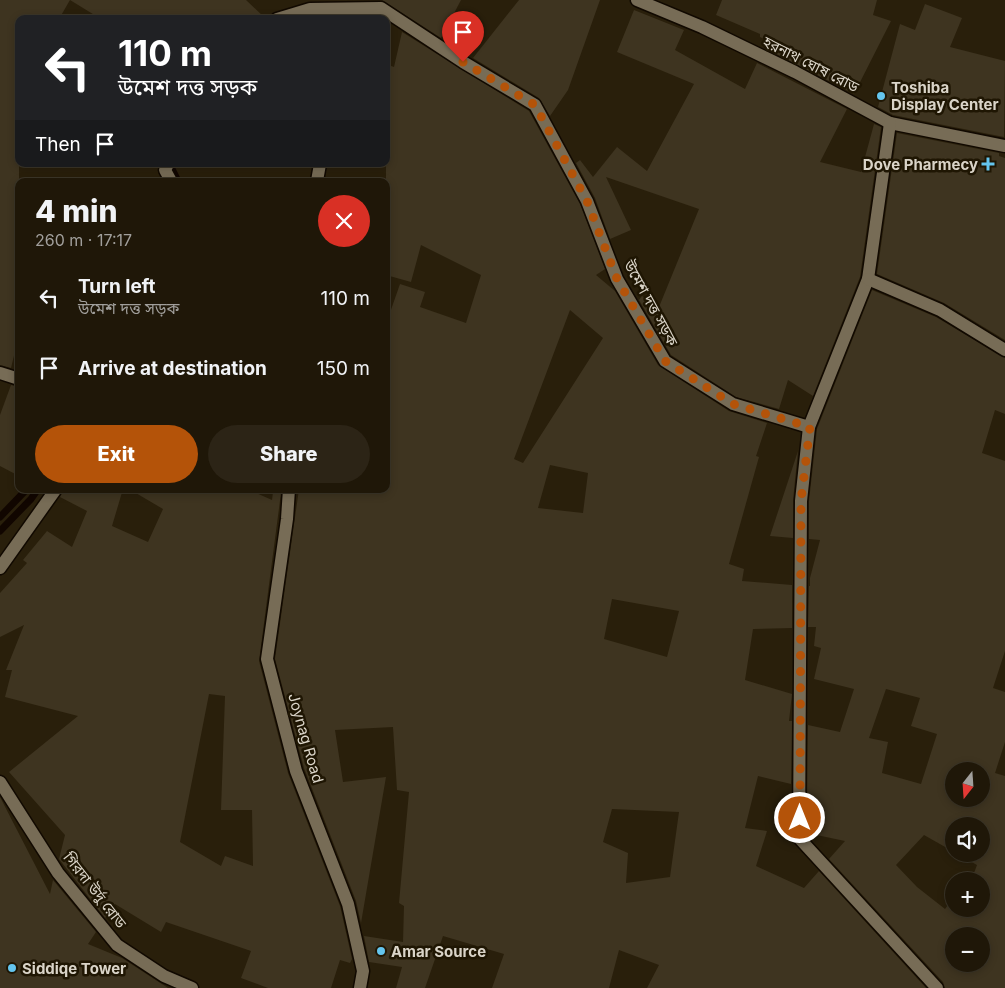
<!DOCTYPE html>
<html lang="en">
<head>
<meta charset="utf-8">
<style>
  :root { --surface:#1f1708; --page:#2c2416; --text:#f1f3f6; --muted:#a19f9c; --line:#3c3629; --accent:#b45309 }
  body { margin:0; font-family:Inter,"Noto Sans Bengali",sans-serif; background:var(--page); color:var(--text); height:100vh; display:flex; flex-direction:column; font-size:19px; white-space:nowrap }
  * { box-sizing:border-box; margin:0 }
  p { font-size:16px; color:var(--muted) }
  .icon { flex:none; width:28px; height:28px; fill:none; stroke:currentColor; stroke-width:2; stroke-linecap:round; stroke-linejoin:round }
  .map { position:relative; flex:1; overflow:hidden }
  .drawer { position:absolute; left:15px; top:178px; width:375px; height:315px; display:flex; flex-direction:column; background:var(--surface); border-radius:10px; box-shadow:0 2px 8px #0003,0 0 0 1px var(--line) }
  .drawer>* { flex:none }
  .top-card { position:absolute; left:15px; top:15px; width:375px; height:152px; border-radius:10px; box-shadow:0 2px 8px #0003,0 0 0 1px var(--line); background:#202124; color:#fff; overflow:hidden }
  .needle { width:32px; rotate:197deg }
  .controls { position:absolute; left:945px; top:762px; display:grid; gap:10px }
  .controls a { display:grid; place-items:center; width:45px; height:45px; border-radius:50%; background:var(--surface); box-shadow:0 2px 8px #0003,0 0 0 1px var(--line); font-size:25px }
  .pin { position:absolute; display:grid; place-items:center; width:42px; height:42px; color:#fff; margin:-51px -21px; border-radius:50% 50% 50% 0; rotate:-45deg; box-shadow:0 0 5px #0007 }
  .pin .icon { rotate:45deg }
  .me { position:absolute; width:55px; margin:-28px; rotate:0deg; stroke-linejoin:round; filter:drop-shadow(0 0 4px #0008) }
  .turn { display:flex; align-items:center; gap:18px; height:105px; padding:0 20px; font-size:22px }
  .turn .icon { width:65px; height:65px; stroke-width:2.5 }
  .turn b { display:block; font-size:35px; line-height:42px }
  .then { display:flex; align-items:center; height:48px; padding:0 20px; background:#0003; gap:10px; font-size:19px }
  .round { display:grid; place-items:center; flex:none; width:52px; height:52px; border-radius:26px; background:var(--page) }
  .summary { display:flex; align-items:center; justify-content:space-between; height:85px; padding:0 20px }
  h1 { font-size:30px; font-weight:800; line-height:38px }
  .action { display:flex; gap:10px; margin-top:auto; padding:10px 20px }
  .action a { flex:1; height:58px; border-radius:30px; background:var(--accent); color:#fff; font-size:20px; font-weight:800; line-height:58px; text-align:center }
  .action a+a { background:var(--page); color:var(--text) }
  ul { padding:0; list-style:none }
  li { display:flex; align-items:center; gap:15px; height:70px; padding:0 20px }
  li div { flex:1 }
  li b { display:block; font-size:19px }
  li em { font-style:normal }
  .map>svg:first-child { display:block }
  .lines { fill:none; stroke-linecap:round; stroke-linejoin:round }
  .stream { stroke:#110600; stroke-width:7 }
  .building { fill:#3e3420; fill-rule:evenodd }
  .minor-casing { stroke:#110900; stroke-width:15 }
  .minor { stroke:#776c56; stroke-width:12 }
  .route { stroke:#b45309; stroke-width:9; stroke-dasharray:0 16.2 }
  .poi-dot { fill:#64c5ee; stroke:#1f1603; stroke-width:2 }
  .labels { text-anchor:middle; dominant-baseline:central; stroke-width:5; stroke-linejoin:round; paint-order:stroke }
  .street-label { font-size:15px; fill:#dad4c8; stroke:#1f1603 }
  .poi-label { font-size:15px; font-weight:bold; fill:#dad4c8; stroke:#1f1603; text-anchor:start }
</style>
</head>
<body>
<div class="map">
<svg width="1005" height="988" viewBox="0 0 1005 988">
  <rect width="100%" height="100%" fill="#291f0b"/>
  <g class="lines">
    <!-- stream -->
    <g class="stream">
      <polyline points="172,169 178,181"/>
      <polyline points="0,517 27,489"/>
      <polyline points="0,531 31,499 38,489"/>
    </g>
  </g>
  <!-- building -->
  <g class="building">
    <polygon points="0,0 246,0 266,19 101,19 70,0 59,19 19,19 19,335 11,368 0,365"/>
    <polygon points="382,0 461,0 441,38"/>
    <polygon points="519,0 600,0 568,90 550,116 539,98 473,58"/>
    <polygon points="722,0 877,0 873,15 891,21 854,94 765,48 768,41 760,37 760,34 716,15"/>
    <polygon points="925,4 962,18 950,47 1005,61 1004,137 893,115 878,107 900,24 915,30"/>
    <polygon points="634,10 684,30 675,50 745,89 757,63 847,109 820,162 861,172 874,124 881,127 860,277 813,396 788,380 779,409 736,397 671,355 639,300 642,296 659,307 699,209 606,177 631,230 610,239 595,198 576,163 580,160 593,177 617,147 647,171 694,84 617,52"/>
    <path d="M 402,32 L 529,111 L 580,204 L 605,269 L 596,275 L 615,291 L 658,365 L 729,411 L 767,423 L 756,456 L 759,457 L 729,564 L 744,569 L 742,581 L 792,585 L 792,628 L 753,629 L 745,680 L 792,694 L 789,721 L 792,721 L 791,784 L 758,776 L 745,828 L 767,831 L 756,866 L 804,888 L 819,871 L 926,988 L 647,988 L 659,965 L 619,950 L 609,988 L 492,988 L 504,954 L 443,936 L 425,988 L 396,988 L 402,967 L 369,962 L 364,936 L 403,942 L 404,906 L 399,903 L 409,792 L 397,790 L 393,727 L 335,730 L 343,782 L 386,777 L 361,923 L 356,901 L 304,768 L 275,659 L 299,489 L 386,489 L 386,324 L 400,284 L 425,292 L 420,307 L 466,323 L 481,275 L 421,245 L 411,282 L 386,275 L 386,64 L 394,67 ZM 570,310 L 603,338 L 523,463 L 514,459 ZM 550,465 L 588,473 L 583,513 L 538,508 ZM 612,599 L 679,611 L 667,657 L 604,639 ZM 612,809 L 679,812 L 670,877 L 626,883 L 628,853 L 603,842 Z"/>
    <polygon points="897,133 999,153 999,156 1005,158 1005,340 944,303 877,274"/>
    <path d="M 872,290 L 936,317 L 1005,358 L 1005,414 L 995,410 L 982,453 L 1005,461 L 1005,651 L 993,688 L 1005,692 L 1005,742 L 995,773 L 1005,776 L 1005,988 L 945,988 L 943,982 L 829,859 L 845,841 L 807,833 L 809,809 L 807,808 L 808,725 L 840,732 L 854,689 L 814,679 L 821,648 L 814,646 L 816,627 L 808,627 L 809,586 L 810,586 L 810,578 L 820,540 L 809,539 L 809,501 L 817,429 ZM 886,689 L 920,698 L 911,726 L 937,734 L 921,784 L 882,773 L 888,742 L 869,738 ZM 954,771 L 981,771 L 981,799 L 954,799 ZM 954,826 L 981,826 L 981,854 L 957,854 L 977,865 L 971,881 L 981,881 L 981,909 L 962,909 L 960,916 L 948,905 L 945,909 L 917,887 L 896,865 L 924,835 L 954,852 ZM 954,936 L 981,936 L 981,964 L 954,964 Z"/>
    <polygon points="11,385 19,387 19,476 0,466 0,415"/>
    <polygon points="798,451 793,500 793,538 770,536"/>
    <path d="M 64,489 L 123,489 L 112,526 L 148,542 L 163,509 L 129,489 L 247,489 L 272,500 L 273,492 L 281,493 L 259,661 L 288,773 L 340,906 L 352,959 L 350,963 L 340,960 L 331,988 L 268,988 L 241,978 L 251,951 L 166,922 L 161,932 L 115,904 L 105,918 L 59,859 L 65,835 L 9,772 L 78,716 L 5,697 L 12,670 L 6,670 L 24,625 L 0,637 L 0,593 L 27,563 L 23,560 L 47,531 L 72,547 L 87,511 L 60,497 ZM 209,694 L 225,696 L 221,810 L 252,810 L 253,866 L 225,856 L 221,866 L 180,842 Z"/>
    <polygon points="0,797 50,894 53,880 96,932 88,944 122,958 168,988 0,988"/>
  </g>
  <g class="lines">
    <defs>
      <g id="minor">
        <polyline points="637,0 702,27 795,72 890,123 1005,146"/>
        <polyline points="277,19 310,9 381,8 463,62 535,105 587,201 617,279 665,361 733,404 809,427"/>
        <polyline points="890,123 868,279 809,427 801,501 799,838 937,988"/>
        <polyline points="168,164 165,170 171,181"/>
        <polyline points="317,181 320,164"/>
        <polyline points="868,279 940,310 1005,350"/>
        <polyline points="0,373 19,379"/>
        <polyline points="289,489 287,519 267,659 296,771 348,904 363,971 360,988"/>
        <polyline points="0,568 56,489"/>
        <polyline points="0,782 58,873 117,945 164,976 192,988"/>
      </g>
    </defs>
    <!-- minor casing -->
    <use href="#minor" class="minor-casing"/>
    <!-- minor -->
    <use href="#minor" class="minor"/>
  </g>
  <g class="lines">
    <!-- route -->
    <polyline class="route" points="463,62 535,105 587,201 617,279 665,361 733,404 810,427 801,501 800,818"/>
  </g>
  <!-- markers -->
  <g class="poi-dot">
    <circle cx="881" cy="96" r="5"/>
    <path d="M985.5 156.5h5v5h5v5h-5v5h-5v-5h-5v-5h5z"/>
    <circle cx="381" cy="951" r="5"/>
    <circle cx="12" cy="968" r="5"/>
  </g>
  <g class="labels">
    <!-- street labels -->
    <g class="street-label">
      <text transform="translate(811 64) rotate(27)">হরনাথ ঘোষ রোড</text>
      <text transform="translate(651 303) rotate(61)">উমেশ দত্ত সড়ক</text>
      <text transform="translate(306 738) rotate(74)">Joynag Road</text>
      <text transform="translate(95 890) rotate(52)">গিরদা উর্দু রোড</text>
    </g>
    <!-- poi labels -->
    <g class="poi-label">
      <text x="891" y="87">Toshiba<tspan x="891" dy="17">Display Center</tspan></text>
      <text x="978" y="164" text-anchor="end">Dove Pharmecy</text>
      <text x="391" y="951">Amar Source</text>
      <text x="22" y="968">Siddiqe Tower</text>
    </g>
  </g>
</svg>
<div class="controls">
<a><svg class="needle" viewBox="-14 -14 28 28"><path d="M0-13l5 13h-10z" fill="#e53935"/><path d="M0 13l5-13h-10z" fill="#a19f9c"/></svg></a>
<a><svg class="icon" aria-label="sound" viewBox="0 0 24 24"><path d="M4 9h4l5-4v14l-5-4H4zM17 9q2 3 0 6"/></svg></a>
<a>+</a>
<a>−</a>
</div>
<div class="pin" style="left:463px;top:62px;background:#d93025"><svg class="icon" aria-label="arrive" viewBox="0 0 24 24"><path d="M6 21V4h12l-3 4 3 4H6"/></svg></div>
<svg class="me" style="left:800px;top:818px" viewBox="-20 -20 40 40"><circle r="17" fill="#b45309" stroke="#fff" stroke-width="3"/><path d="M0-11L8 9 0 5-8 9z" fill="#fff"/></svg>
<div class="top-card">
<div class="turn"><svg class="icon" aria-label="left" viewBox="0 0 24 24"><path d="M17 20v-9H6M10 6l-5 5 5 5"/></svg><div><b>110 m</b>উমেশ দত্ত সড়ক</div></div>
<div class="then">Then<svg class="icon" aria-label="arrive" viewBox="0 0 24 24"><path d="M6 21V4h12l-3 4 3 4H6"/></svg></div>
</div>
<section class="drawer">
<div class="summary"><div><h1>4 min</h1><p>260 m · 17:17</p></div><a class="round" style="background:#d93025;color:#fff"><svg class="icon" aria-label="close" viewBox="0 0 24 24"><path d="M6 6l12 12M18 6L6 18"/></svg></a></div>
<ul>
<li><svg class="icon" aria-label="left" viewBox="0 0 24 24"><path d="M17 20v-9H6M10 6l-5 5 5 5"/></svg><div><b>Turn left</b><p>উমেশ দত্ত সড়ক</p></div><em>110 m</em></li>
<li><svg class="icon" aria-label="arrive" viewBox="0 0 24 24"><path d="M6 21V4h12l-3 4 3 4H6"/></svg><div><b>Arrive at destination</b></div><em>150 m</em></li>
</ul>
<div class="action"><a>Exit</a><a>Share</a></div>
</section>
</div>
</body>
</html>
